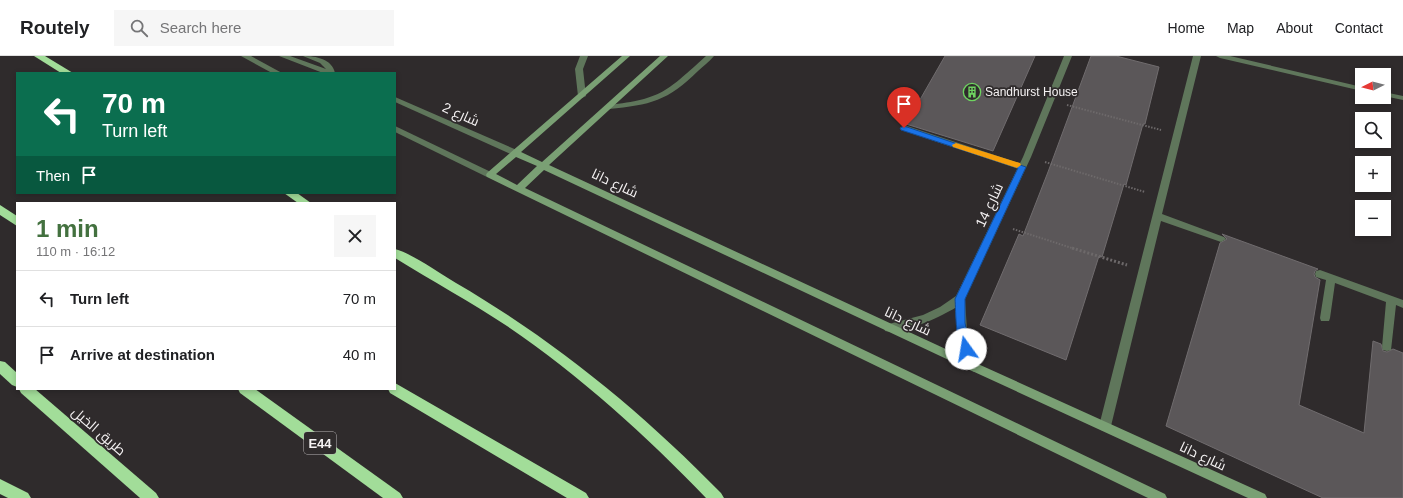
<!DOCTYPE html>
<html lang="en">
<head>
<meta charset="utf-8">
<style>
  :root { --surface:#fff; --page:#f6f6f6; --text:#202124; --muted:#757577; --line:#e0e0e0; --accent:#43713f }
  body { margin:0; font-family:Helvetica,Cairo,sans-serif; background:var(--page); color:var(--text); height:100vh; display:flex; flex-direction:column; font-size:15px; white-space:nowrap }
  * { box-sizing:border-box; margin:0 }
  p { font-size:13px; color:var(--muted) }
  .icon { flex:none; width:22px; height:22px; fill:none; stroke:currentColor; stroke-width:2; stroke-linecap:round; stroke-linejoin:round }
  .map { position:relative; flex:1; overflow:hidden }
  .side { position:absolute; left:16px; top:146px; width:380px; height:188px; display:flex; flex-direction:column; background:var(--surface); border-radius:0px; box-shadow:0 2px 6px #0003 }
  .side>* { flex:none }
  .top-card { position:absolute; left:16px; top:16px; width:380px; height:122px; border-radius:0px; box-shadow:0 2px 6px #0003; background:#0b6e4f; color:#fff; overflow:hidden }
  .needle { width:26px; rotate:264deg }
  .fabs { position:absolute; left:1355px; top:12px; display:grid; gap:8px }
  .fabs a { display:grid; place-items:center; width:36px; height:36px; border-radius:0px; background:var(--surface); box-shadow:0 2px 6px #0003; font-size:20px }
  .pin { position:absolute; display:grid; place-items:center; width:34px; height:34px; color:#fff; margin:-41px -17px; border-radius:50% 50% 50% 0; rotate:-45deg; box-shadow:0 0 4px #0007 }
  .pin .icon { rotate:45deg }
  .me { position:absolute; width:44px; margin:-22px; rotate:347deg; stroke-linejoin:round; filter:drop-shadow(0 0 3px #0008) }
  .turn { display:flex; align-items:center; gap:14px; height:84px; padding:0 20px; font-size:18px }
  .turn .icon { width:52px; height:52px; stroke-width:2.5 }
  .turn b { display:block; font-size:28px; line-height:34px }
  .then { display:flex; align-items:center; height:38px; padding:0 20px; background:#0003; gap:8px; font-size:15px }
  .round { display:grid; place-items:center; flex:none; width:42px; height:42px; border-radius:0px; background:var(--page) }
  .summary { display:flex; align-items:center; justify-content:space-between; height:68px; padding:0 20px }
  h1 { font-size:24px; font-weight:700; line-height:30px; color:var(--accent) }
  ul { padding:0; list-style:none }
  li { display:flex; align-items:center; gap:12px; height:56px; padding:0 20px; border-top:1px solid var(--line) }
  li div { flex:1 }
  li b { display:block; font-size:15px }
  li em { font-style:normal }
  header { display:flex; align-items:center; gap:24px; box-sizing:border-box; height:56px; padding:0 20px; background:var(--surface); border-bottom:1px solid var(--line) }
  header strong { font-size:19px }
  nav { display:flex; gap:22px; margin-inline-start:auto; font-size:14px }
  .search { width:280px; height:36px; background:var(--page); display:flex; align-items:center; gap:10px; box-sizing:border-box; padding:0 14px; border-radius:0px; color:var(--muted); font-size:15px }
  .map>svg:first-child { display:block }
  .building { fill:#5b5759; stroke:#706c6e }
  .lines { fill:none; stroke-linecap:round; stroke-linejoin:round }
  .path-far1 { stroke:#6d696a; stroke-width:2; stroke-dasharray:1.5 1.5; stroke-linecap:butt }
  .path { stroke:#6d696a; stroke-width:3; stroke-dasharray:2 2; stroke-linecap:butt }
  .lane { fill:#5f765b; fill-rule:evenodd }
  .street { fill:#5f765b; fill-rule:evenodd }
  .secondary { fill:#7aa074; fill-rule:evenodd }
  .highway { fill:#a2dd99; fill-rule:evenodd }
  .route { fill:#1a73e8; stroke:#114b97 }
  .slow { fill:#f59e0b }
  .labels { text-anchor:middle; dominant-baseline:central; stroke-width:3.5; stroke-linejoin:round; paint-order:stroke }
  .far-poi-label { font-size:12px; fill:#f5f2f3; stroke:#2f2b2c; text-anchor:start }
  .shield { fill:#2f2b2c; stroke:#bab6b7; stroke-width:1 }
  .shield-label { font-size:13px; font-weight:bold; fill:#f5f2f3 }
  .street-label { font-size:14px; fill:#f5f2f3; stroke:#2f2b2c }
</style>
</head>
<body>
<header>
<strong>Routely</strong>
<div class="search"><svg class="icon" aria-label="search" viewBox="0 0 24 24"><circle cx="10" cy="10" r="6"/><path d="M15 15l6 6"/></svg>Search here</div>
<nav><a>Home</a><a>Map</a><a>About</a><a>Contact</a></nav>
</header>
<div class="map">
<svg width="1403" height="442" viewBox="0 0 1403 442">
  <rect width="100%" height="100%" fill="#2f2b2c"/>
  <!-- building -->
  <g class="building">
    <polygon points="945,0 1035,0 993,95 906,68"/>
    <polygon points="1091,0 1116,0 1159,11 1145,68 1143,68 1126,129 1124,128 1102,201 1099,200 1066,304 980,269 1019,178 1023,180 1048,116"/>
    <polygon points="1222,178 1318,213 1315,215 1314,218 1315,221 1320,224 1299,349 1364,377 1373,285 1381,288 1383,295 1387,296 1393,293 1403,297 1403,442 1323,442 1166,370 1220,187 1227,183"/>
  </g>
  <g class="lines">
    <!-- path-far1 -->
    <g class="path-far1">
      <polyline points="1067,49 1161,74"/>
      <polyline points="1045,106 1145,136"/>
      <polyline points="1013,173 1075,193"/>
    </g>
    <!-- path -->
    <polyline class="path" points="1072,192 1127,209"/>
    <!-- lane -->
    <g class="lane">
      <polygon points="1193,0 1201,0 1162,158 1224,181 1226,183 1221,186 1161,165 1111,370 1109,374 1105,375 1101,374 1099,370"/>
      <polygon points="904,69 1025,109 1026,111 1022,114 1019,113 901,74 900,72"/>
      <polygon points="1320,214 1403,244 1403,252 1396,249 1391,294 1387,295 1383,294 1382,291 1386,246 1335,227 1330,262 1329,265 1321,265 1320,262 1326,224 1316,221 1315,218 1316,215"/>
    </g>
    <!-- street -->
    <g class="street">
      <polygon points="241,0 251,0 282,17 272,17"/>
      <path d="M 279,0 L 290,0 L 326,13 L 320,7 L 303,0 C 316,0 332,3 335,17 L 323,17 Z"/>
      <polygon points="580,0 588,0 583,13 586,40 582,42 578,40 575,13"/>
      <path d="M 706,0 L 714,0 C 709,6 703,10 698,15 C 668,45 650,49 609,53 L 605,51 L 609,49 C 662,43 667,35 706,0 Z"/>
      <path d="M 1064,0 L 1072,0 L 1031,101 L 965,243 L 967,275 L 980,311 L 978,314 L 974,316 L 970,314 L 968,311 L 957,275 L 955,252 C 942,260 900,280 885,275 L 884,272 L 885,269 L 923,259 L 940,251 L 956,240 L 1023,101 Z"/>
      <polygon points="1216,0 1230,0 1362,31 1362,35 1220,2"/>
      <polygon points="1384,36 1403,40 1403,44 1384,40"/>
      <polygon points="395,41 519,95 520,97 519,99 513,99 395,46"/>
      <polygon points="395,70 493,117 494,119 493,121 487,121 395,76"/>
    </g>
    <!-- secondary -->
    <path class="secondary" d="M 622,0 L 630,0 L 521,96 L 542,106 L 660,0 L 668,0 L 549,109 L 978,308 L 1265,438 L 1267,442 L 1248,442 L 970,314 L 544,114 L 525,132 L 1165,438 L 1167,442 L 1148,442 L 487,121 L 486,119 L 487,117 ZM 516,101 L 537,110 L 517,129 L 496,118 Z"/>
    <!-- highway -->
    <g class="highway">
      <polygon points="34,0 45,0 73,17 61,17"/>
      <polygon points="284,137 297,137 311,147 298,147"/>
      <polygon points="0,149 17,160 17,170 0,159"/>
      <path d="M 395,193 C 413,198 439,217 456,227 C 554,284 642,356 721,437 L 724,442 L 706,442 C 646,379 579,319 507,270 C 471,246 432,225 395,202 Z"/>
      <polygon points="0,305 5,306 17,317 17,331 12,329 0,318"/>
      <polygon points="395,327 586,437 589,442 567,442 390,337 388,333 395,333"/>
      <polygon points="19,333 35,333 156,437 159,442 140,442 21,337"/>
      <polygon points="238,333 255,333 400,437 403,442 383,442 240,337"/>
      <polygon points="0,423 28,437 31,442 8,442 0,438"/>
    </g>
  </g>
  <!-- route -->
  <path class="route" d="M 904,70 L 1026,111 L 965,243 L 965,267 L 971,293 L 966,297 C 955,293 956,254 955,243 L 1018,112 L 901,74 L 900,72 Z"/>
  <!-- slow -->
  <polygon class="slow" points="956,87 1020,107 1021,109 1017,112 953,91 952,89"/>
  <!-- icons -->
  <defs>
    <symbol id="building-ring" viewBox="-11 -11 22 22"><circle r="9.5" fill="#2f2b2c" stroke="#6ed360" stroke-width="1.5"/><path d="M-4-6H4V6H1V3H-1V6H-4ZM-2.5-4.3h1.7v1.8h-1.7ZM.8-4.3h1.7v1.8H.8ZM-2.5-1h1.7V.8h-1.7ZM.8-1h1.7V.8H.8Z" fill="#6ed360"/></symbol>
  </defs>
  <g fill-rule="evenodd">
    <use href="#building-ring" x="962" y="26" width="20" height="20"/>
  </g>
  <g class="labels">
    <!-- far-poi labels -->
    <g class="far-poi-label">
      <text x="985" y="36">Sandhurst House</text>
    </g>
    <!-- shield labels -->
    <rect class="shield" x="304" y="376" width="32" height="22" rx="3"/>
    <g class="shield-label">
      <text x="320" y="387">E44</text>
    </g>
    <!-- street labels -->
    <g class="street-label">
      <text transform="translate(461 58) rotate(24)">شارع 2</text>
      <text transform="translate(615 127) rotate(25)">شارع دانا</text>
      <text transform="translate(989 149) rotate(-65)">شارع 14</text>
      <text transform="translate(908 265) rotate(25)">شارع دانا</text>
      <text transform="translate(99 375) rotate(41)">طريق الخيل</text>
      <text transform="translate(1203 400) rotate(25)">شارع دانا</text>
    </g>
  </g>
</svg>
<div class="fabs">
<a><svg class="needle" viewBox="-14 -14 28 28"><path d="M0-13l5 13h-10z" fill="#e53935"/><path d="M0 13l5-13h-10z" fill="#757577"/></svg></a>
<a><svg class="icon" aria-label="search" viewBox="0 0 24 24"><circle cx="10" cy="10" r="6"/><path d="M15 15l6 6"/></svg></a>
<a>+</a>
<a>−</a>
</div>
<div class="pin" style="left:904px;top:72px;background:#d93025"><svg class="icon" aria-label="arrive" viewBox="0 0 24 24"><path d="M6 21V4h12l-3 4 3 4H6"/></svg></div>
<svg class="me" style="left:966px;top:293px" viewBox="-20 -20 40 40"><circle r="19" fill="#fff"/><path d="M0-13L10 11 0 6-10 11z" fill="#1a73e8"/></svg>
<div class="top-card">
<div class="turn"><svg class="icon" aria-label="left" viewBox="0 0 24 24"><path d="M17 20v-9H6M10 6l-5 5 5 5"/></svg><div><b>70 m</b>Turn left</div></div>
<div class="then">Then<svg class="icon" aria-label="arrive" viewBox="0 0 24 24"><path d="M6 21V4h12l-3 4 3 4H6"/></svg></div>
</div>
<section class="side">
<div class="summary"><div><h1>1 min</h1><p>110 m · 16:12</p></div><a class="round"><svg class="icon" aria-label="close" viewBox="0 0 24 24"><path d="M6 6l12 12M18 6L6 18"/></svg></a></div>
<ul>
<li><svg class="icon" aria-label="left" viewBox="0 0 24 24"><path d="M17 20v-9H6M10 6l-5 5 5 5"/></svg><div><b>Turn left</b></div><em>70 m</em></li>
<li><svg class="icon" aria-label="arrive" viewBox="0 0 24 24"><path d="M6 21V4h12l-3 4 3 4H6"/></svg><div><b>Arrive at destination</b></div><em>40 m</em></li>
</ul>
</section>
</div>
</body>
</html>
